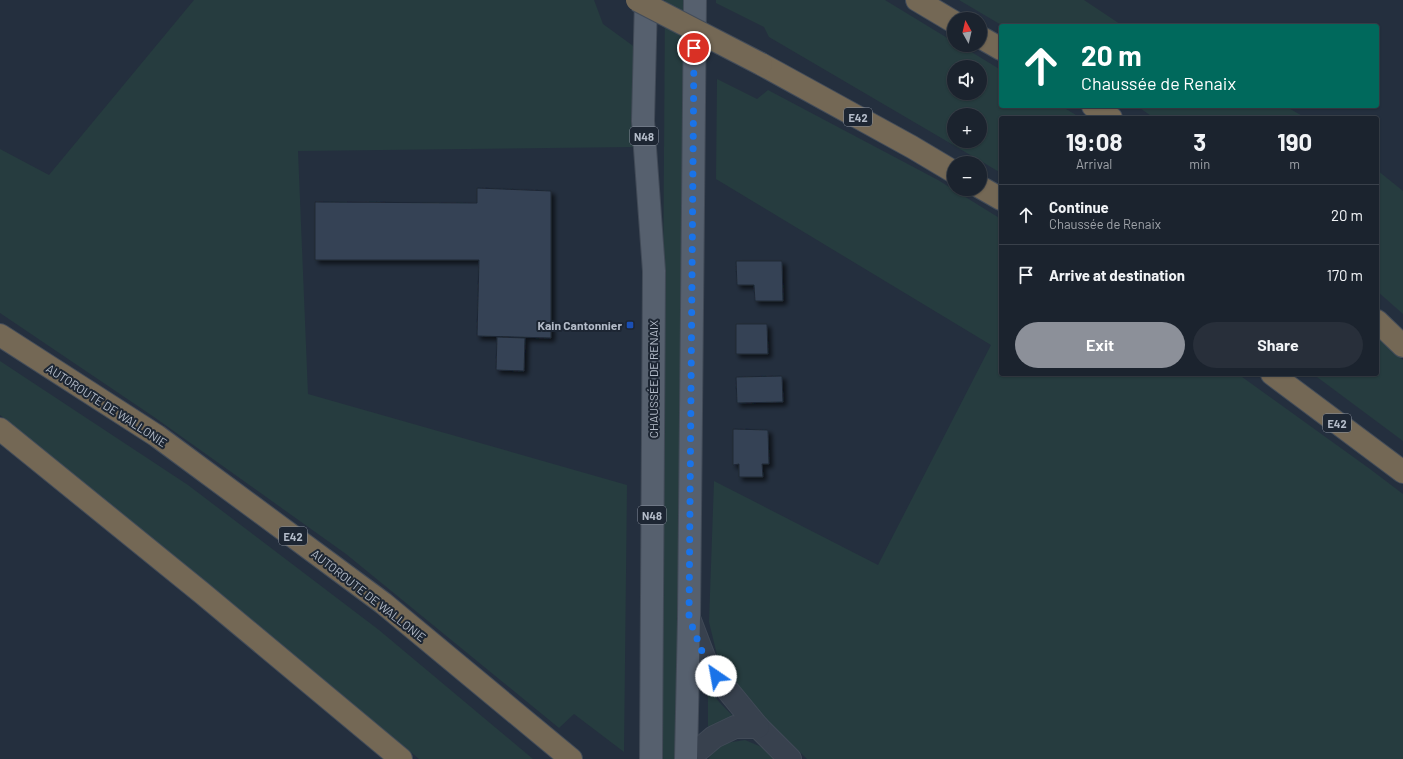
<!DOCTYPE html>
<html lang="en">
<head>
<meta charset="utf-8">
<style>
  :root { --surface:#1b232e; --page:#282f3a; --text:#f1f3f6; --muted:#a0a4aa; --line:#39404a; --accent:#8c9099 }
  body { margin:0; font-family:Barlow,sans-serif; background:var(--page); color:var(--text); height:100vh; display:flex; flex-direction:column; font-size:15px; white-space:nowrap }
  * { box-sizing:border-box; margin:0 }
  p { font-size:13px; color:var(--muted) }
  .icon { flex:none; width:22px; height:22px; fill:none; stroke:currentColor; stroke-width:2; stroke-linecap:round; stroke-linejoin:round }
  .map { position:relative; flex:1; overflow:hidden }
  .side { position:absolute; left:999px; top:116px; width:380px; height:260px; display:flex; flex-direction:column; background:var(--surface); border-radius:4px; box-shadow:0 1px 3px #0004,0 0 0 1px var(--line) }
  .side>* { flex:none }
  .top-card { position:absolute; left:999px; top:24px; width:380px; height:84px; border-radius:4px; box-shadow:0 1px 3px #0004,0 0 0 1px var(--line); background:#00695c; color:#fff; overflow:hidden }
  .needle { width:26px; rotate:352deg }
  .tools { position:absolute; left:947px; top:12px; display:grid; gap:8px }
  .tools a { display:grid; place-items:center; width:40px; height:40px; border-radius:50%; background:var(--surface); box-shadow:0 1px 3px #0004,0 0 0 1px var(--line); font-size:20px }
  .pin { position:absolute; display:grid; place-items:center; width:34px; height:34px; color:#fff; margin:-17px; border:2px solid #fff; border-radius:50%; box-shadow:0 1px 4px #0007 }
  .me { position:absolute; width:44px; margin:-22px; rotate:327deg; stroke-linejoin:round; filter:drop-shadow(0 0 3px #0008) }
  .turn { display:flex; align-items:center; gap:14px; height:84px; padding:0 16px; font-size:18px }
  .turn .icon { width:52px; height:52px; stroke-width:2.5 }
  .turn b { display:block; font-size:28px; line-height:34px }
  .eta { display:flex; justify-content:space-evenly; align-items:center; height:68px; text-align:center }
  .eta b { font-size:24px; font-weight:700; line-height:28px }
  .button { display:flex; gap:8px; margin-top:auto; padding:8px 16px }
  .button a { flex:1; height:46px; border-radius:24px; background:var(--accent); color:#fff; font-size:16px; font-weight:700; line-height:46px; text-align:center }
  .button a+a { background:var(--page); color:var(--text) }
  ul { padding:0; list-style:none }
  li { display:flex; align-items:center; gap:12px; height:60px; padding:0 16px; border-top:1px solid var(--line) }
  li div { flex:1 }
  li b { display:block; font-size:15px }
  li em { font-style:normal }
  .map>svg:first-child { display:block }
  .green { fill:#263c3f; fill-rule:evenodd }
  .building { fill:#364354; stroke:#1f2835; filter:url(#shadow) }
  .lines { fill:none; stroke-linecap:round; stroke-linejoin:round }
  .minor-casing { stroke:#414a57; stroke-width:24 }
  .primary-casing { stroke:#414a57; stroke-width:24 }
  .motorway-casing { stroke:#434c59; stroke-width:24 }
  .minor { stroke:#38414e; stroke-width:22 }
  .primary { stroke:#56606e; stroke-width:22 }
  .motorway { stroke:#746855; stroke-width:22 }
  .motorway-bridge-casing { stroke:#434c59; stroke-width:24; stroke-linecap:butt }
  .motorway-bridge { stroke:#746855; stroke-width:22 }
  .route { stroke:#1a73e8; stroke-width:7; stroke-dasharray:0 12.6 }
  .transit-dot { fill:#1a4fb4; stroke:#1d2633; stroke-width:1.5 }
  .labels { text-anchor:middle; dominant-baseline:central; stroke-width:4; stroke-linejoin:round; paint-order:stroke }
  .shield { fill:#1d2633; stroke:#878f9c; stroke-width:1 }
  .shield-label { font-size:11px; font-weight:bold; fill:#b4bcc9 }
  .poi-label { font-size:12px; font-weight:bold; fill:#b4bcc9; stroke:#1d2633; text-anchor:end }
  .street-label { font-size:12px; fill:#b4bcc9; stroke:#1d2633 }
</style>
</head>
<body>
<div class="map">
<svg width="1403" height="759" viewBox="0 0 1403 759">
  <defs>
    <filter id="shadow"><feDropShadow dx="3.5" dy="3.5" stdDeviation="2" flood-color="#0009"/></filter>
  </defs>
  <rect width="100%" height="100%" fill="#242f3e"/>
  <!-- green -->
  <g class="green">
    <polygon points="194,0 594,0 603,24 636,48 634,147 298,151 308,394 627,485 624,752 574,714 559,728 346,554 154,417 0,313 0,149 49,175"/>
    <polygon points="665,0 687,0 679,759 660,759"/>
    <path d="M 716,0 L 885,0 L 954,42 L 954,45 L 960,45 L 1001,70 L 1001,106 L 1061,106 L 1081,118 L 1001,118 L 1001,173 L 769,37 L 764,27 L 716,3 ZM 954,67 L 980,67 L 980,93 L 954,93 ZM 954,115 L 980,115 L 980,141 L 954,141 Z"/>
    <polygon points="959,0 1084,0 1123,26 1003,26"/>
    <polygon points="717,79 757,99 768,90 938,180 1001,219 1001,374 1238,374 1370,469 1403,494 1403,759 807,759 756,709 719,663 709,622 714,481 878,565 991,345 716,179"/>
    <polygon points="1137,106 1285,106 1306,118 1154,118"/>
    <polygon points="1377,170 1403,191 1403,314 1377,291"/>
    <polygon points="1377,336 1403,360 1403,441 1313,374 1377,374"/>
    <polygon points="0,361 188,485 379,630 533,759 419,759 0,415"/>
    <polygon points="708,688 720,703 734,717 708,727"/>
    <polygon points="745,740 764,748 774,759 709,759 710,755 725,743"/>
  </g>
  <!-- building -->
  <g class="building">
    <polygon points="477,188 551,191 551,338 477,336 479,260 315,260 315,202 477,203"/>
    <polygon points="736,261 782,261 783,301 755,301 754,285 737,285"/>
    <polygon points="736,324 767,324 768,354 736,354"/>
    <polygon points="497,337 525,338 524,371 496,370"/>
    <polygon points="782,376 783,402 737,403 736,377"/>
    <polygon points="733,429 768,430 769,464 762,464 763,477 739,477 739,464 733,465"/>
  </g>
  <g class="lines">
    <defs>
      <g id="minor">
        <polyline points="758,727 790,759"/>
        <polyline points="688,759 714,737 735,727 758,727 707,665 689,618"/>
      </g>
      <g id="primary">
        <polyline points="646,0 643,121 654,271 651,759"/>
        <polyline points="686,759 689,618 695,0"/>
      </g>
      <g id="motorway">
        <polyline points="917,0 954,22"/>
        <polyline points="980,37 1001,49"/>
        <polyline points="761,64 912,147 954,172"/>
        <polyline points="1093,106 1111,118"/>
        <polyline points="980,187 1001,199"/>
        <polyline points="1377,321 1403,346"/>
        <polyline points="0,335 157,436 383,603 571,759"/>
        <polyline points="1272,374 1403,472"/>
        <polyline points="0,429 202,593 401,759"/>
      </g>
    </defs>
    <!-- minor casing -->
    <use href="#minor" class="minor-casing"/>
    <!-- primary casing -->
    <use href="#primary" class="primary-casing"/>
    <!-- motorway casing -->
    <use href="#motorway" class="motorway-casing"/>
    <!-- minor -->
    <use href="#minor" class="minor"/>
    <!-- primary -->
    <use href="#primary" class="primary"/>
    <!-- motorway -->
    <use href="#motorway" class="motorway"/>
    <defs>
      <polyline id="motorway-bridge" points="637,0 761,64"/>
    </defs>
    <!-- motorway-bridge casing -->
    <use href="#motorway-bridge" class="motorway-bridge-casing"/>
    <!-- motorway-bridge -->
    <use href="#motorway-bridge" class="motorway-bridge"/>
  </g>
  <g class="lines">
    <!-- route -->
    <polyline class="route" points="694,48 689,618 707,664 716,676"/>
  </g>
  <!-- markers -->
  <rect class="transit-dot" x="626" y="321" width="8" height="8" rx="2"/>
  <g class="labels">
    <!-- shield labels -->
    <g class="shield">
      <rect x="844" y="108" width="28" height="18" rx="3"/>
      <rect x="630" y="127" width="28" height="18" rx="3"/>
      <rect x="1323" y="414" width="28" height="18" rx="3"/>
      <rect x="638" y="506" width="28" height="18" rx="3"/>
      <rect x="279" y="527" width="28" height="18" rx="3"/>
    </g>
    <g class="shield-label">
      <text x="858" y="117">E42</text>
      <text x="644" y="136">N48</text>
      <text x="1337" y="423">E42</text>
      <text x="652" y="515">N48</text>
      <text x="293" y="536">E42</text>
    </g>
    <!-- poi labels -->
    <g class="poi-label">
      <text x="622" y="325">Kain Cantonnier</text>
    </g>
    <!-- street labels -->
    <g class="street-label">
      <text transform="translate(653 379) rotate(-90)">CHAUSSÉE DE RENAIX</text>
      <text transform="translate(107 405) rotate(33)">AUTOROUTE DE WALLONIE</text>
      <text transform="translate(369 595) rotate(38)">AUTOROUTE DE WALLONIE</text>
    </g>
  </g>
</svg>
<div class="tools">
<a><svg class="needle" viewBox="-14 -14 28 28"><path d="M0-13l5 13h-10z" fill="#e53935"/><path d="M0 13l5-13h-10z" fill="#a0a4aa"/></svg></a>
<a><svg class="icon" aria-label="sound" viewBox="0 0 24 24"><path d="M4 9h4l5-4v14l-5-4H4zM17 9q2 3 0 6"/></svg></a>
<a>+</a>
<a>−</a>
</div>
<div class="pin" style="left:694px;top:48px;background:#d93025"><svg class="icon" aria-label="arrive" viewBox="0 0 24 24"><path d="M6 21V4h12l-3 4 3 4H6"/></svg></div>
<svg class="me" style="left:716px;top:676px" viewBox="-20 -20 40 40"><circle r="19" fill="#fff"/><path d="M0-13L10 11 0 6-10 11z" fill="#1a73e8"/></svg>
<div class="top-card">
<div class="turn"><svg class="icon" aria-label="ahead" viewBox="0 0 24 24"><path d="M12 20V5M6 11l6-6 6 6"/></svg><div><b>20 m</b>Chaussée de Renaix</div></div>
</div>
<section class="side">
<div class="eta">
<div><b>19:08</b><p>Arrival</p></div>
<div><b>3</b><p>min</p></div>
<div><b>190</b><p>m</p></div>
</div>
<ul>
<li><svg class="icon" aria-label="ahead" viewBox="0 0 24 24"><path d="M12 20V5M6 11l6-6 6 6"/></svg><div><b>Continue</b><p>Chaussée de Renaix</p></div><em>20 m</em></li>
<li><svg class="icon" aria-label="arrive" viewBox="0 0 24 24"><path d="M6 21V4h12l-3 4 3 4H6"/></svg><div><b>Arrive at destination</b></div><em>170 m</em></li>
</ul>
<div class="button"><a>Exit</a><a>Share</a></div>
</section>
</div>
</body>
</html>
